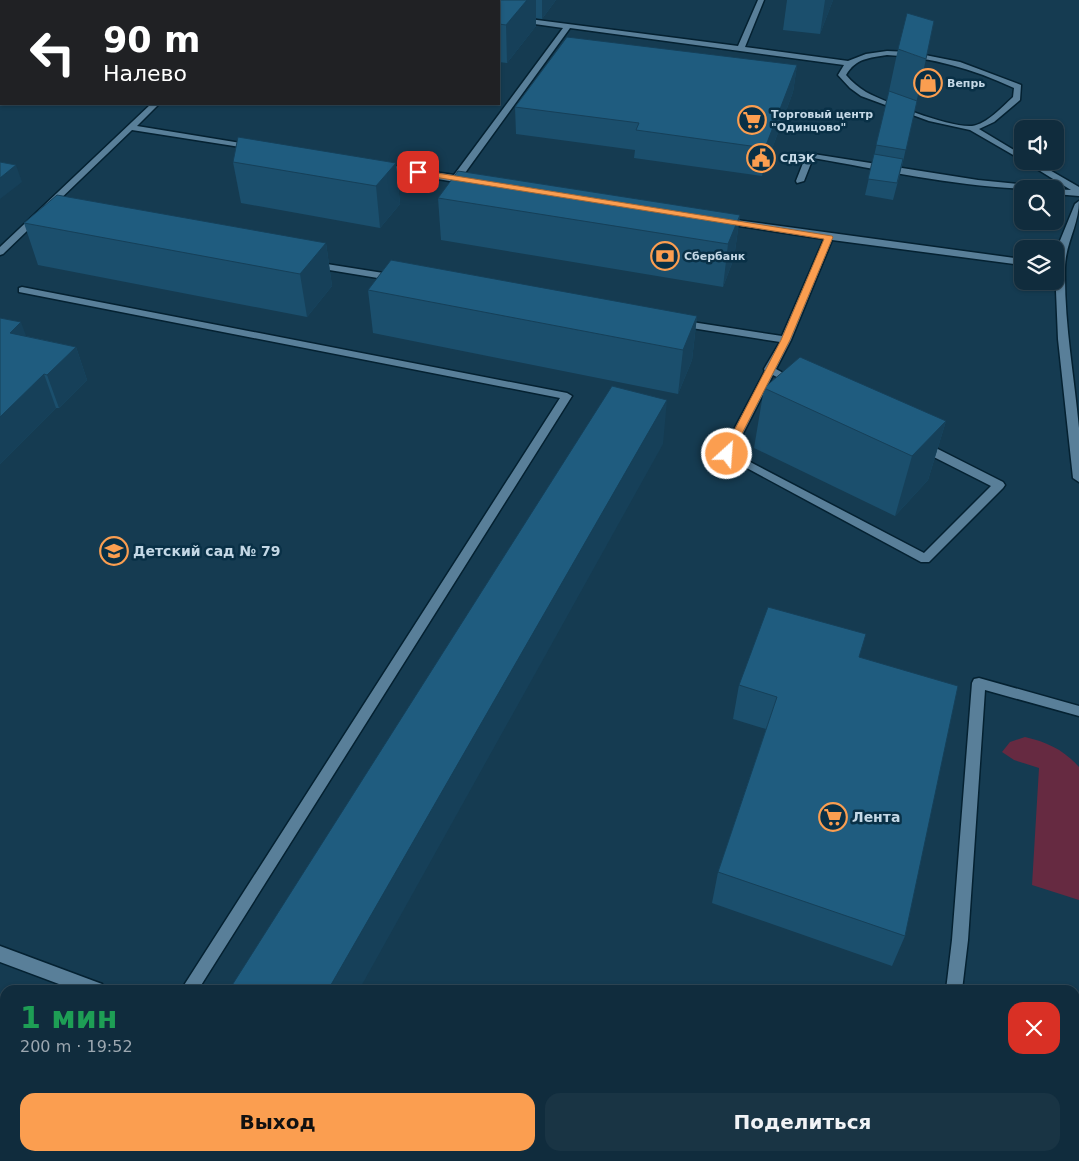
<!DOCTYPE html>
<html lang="ru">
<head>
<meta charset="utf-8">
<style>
  :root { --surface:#102c3d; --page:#193444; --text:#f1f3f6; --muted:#9ca7b0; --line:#304857; --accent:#fb9e50 }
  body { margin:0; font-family:"DejaVu Sans",sans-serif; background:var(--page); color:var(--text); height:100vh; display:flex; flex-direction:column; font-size:19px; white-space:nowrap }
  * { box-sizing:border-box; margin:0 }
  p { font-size:16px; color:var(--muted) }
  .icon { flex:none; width:28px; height:28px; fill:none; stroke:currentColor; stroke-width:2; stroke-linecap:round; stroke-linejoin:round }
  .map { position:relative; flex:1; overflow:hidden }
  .drawer { position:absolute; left:0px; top:985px; width:1080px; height:176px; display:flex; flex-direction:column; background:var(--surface); border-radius:15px 15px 0 0; box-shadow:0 1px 4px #0004,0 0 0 1px var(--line) }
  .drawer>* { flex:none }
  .hud { position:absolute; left:0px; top:0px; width:500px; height:105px; box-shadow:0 1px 4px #0004,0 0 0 1px var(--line); background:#202124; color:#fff; overflow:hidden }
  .fabs { position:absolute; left:1014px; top:120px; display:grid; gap:10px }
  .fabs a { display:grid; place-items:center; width:50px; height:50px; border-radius:10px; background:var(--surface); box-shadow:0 1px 4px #0004,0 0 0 1px var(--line); font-size:25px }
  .pin { position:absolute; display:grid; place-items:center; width:42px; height:42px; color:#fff; margin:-21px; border-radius:10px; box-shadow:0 2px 8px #0006 }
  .me { position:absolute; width:55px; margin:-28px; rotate:26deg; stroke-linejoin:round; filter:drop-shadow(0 0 4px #0008) }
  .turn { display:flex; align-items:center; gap:18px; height:105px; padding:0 20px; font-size:22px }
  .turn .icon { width:65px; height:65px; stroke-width:2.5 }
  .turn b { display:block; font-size:35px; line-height:42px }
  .round { display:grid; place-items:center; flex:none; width:52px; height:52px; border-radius:15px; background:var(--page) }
  .headline { display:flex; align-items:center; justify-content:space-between; height:85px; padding:0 20px }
  h1 { font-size:30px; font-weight:700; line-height:38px; color:#1e9e55 }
  .action { display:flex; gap:10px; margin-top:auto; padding:10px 20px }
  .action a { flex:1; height:58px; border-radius:15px; background:var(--accent); color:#111; font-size:20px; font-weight:700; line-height:58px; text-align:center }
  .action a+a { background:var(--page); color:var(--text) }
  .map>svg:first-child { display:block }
  .green { fill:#662a41 }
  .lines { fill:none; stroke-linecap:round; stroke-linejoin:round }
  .minor-casing { stroke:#042131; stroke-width:3 }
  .minor { fill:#597f99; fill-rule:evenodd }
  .wall { fill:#1b4f6d }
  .shaded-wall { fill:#164059 }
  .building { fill:#1f5c7f; stroke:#164059 }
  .route { fill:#fb9e50; stroke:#a36734 }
  .labels { text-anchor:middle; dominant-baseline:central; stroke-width:5; stroke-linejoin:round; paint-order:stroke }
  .far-poi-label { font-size:11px; font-weight:bold; fill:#c4d8e6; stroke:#093046; text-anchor:start }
  .poi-label { font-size:14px; font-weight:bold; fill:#c4d8e6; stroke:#093046; text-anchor:start }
</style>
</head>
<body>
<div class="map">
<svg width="1079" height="1161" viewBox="0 0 1079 1161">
  <rect width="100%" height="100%" fill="#153b51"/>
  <!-- green -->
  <g class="green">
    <path d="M 1025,737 C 1047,742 1064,750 1079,767 L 1079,900 L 1032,885 L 1039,768 L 1014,760 L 1002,752 L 1010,742 Z"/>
    <polygon points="779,1156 888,1156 888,1161 790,1161"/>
  </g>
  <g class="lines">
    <defs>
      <g id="minor">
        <rect x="361" y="0" width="16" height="1"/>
        <path d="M 758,0 L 764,0 L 745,47 L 848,61 L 866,54 L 887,51 L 910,52 L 960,62 L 1021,85 L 1020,100 L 994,122 L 979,129 L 1022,155 L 1022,160 L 970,130 L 929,121 L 861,96 L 850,88 L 838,75 L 844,65 L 570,28 L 462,177 L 471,178 L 471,182 L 456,182 L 381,170 L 377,167 L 381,164 L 454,175 L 563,28 L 499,19 L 499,15 L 738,46 ZM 887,55 C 932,57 973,69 1014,88 L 1013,97 C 1002,107 987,124 972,126 C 950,128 887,103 866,92 C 858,87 852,82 846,75 C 856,58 869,58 887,55 Z"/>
        <polygon points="151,104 159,104 137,126 253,145 257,147 253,149 132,130 3,254 0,255 0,247"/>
        <path d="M 807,153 L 978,180 L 1037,186 L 1041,189 C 967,189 888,171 813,158 L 804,181 L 797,183 L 796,181 Z"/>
        <polygon points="1024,161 1034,161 1079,187 1079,196 1055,194 1054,189 1071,190"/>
        <path d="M 1079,201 C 1079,225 1065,244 1065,268 C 1064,322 1074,375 1079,428 C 1079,446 1079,464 1079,482 L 1073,478 L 1058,339 L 1055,267 L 1057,248 L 1075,204 Z"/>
        <polygon points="722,218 1022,259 1022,265 832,240 791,340 776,369 799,382 798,384 790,384 773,375 733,453 924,553 991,486 918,449 916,446 918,443 926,443 1003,482 1005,485 1003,488 929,562 921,562 721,454 765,371 764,369 780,342 679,326 674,323 679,320 782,336 824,239 719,223 718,221"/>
        <polygon points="314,262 396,275 401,278 396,281 311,267 309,265"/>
        <polygon points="22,287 567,393 572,396 198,990 181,990 560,398 19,292 19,288"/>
        <polygon points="979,678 1079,706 1079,716 985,690 968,940 962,990 946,990 952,940 972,683 974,679"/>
        <polygon points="0,946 102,984 104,990 75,990 0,962"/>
        <polygon points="73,1156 92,1156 90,1161 71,1161"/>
        <polygon points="371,1156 390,1156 388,1161 369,1161"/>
        <polygon points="646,1156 676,1156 678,1161 648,1161"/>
        <polygon points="927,1156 945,1156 944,1161 926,1161"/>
      </g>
    </defs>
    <!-- minor casing -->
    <use href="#minor" class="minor-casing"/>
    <!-- minor -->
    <use href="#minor" class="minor"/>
  </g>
  <!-- wall -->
  <g class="wall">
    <polygon points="455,0 556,0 542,19 536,18 536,26 507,63 499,62 499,1"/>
    <polygon points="787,0 833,0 820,34 783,30"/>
    <polygon points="1,8 1,60 0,60 0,9"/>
    <polygon points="898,49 926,59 902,166 893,200 865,195 889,91"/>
    <polygon points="797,65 793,92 762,176 634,158 635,150 516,134 515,107"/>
    <polygon points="233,162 396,163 400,204 380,228 241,203"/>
    <polygon points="438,198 740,215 734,258 723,287 441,240"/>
    <polygon points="24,223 326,243 332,286 307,317 38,265"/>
    <polygon points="368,290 697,316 692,360 678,394 373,333"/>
    <polygon points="0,318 26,336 76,347 87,380 59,408 56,408 0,464"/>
    <polygon points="764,388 946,421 928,480 895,516 754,448"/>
    <polygon points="859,657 905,936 892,966 712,903 718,872 766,729 733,719 739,685"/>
  </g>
  <!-- shaded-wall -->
  <g class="shaded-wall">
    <polygon points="65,0 83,0 83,1 63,1"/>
    <polygon points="527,0 536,0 536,26 507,63 506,25"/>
    <polygon points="542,0 556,0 542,19"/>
    <polygon points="825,0 833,0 820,34"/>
    <polygon points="797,65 793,92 762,176 765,148"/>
    <polygon points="396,163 400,204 380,228 376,186"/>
    <polygon points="16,165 22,182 0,199 0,178"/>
    <polygon points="740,215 734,258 723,287 728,244"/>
    <polygon points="326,243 332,286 307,317 300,274"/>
    <polygon points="697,316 692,360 678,394 683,350"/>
    <polygon points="21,322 33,355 10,333"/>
    <polygon points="76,347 87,380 59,408 47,375"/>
    <polygon points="44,374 56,408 0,464 0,417"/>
    <polygon points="667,400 663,444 359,990 328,990"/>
    <polygon points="946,421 928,480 895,516 912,456"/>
    <polygon points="5,1030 5,1108 0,1115 0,1037"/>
  </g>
  <!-- building -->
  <g class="building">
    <polygon points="15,0 65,0 63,1 13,1"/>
    <polygon points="455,0 527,0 506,25 499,24 499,1 454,1"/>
    <polygon points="1,8 1,39 0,39 0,9"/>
    <polygon points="907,13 934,21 926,59 898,49"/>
    <polygon points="567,37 797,65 765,148 636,130 639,123 515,107"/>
    <polygon points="889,91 917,101 906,150 876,145"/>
    <polygon points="238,137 396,163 376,186 233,162"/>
    <polygon points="874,154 903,159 897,183 868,179"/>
    <polygon points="0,162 16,165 0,178"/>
    <polygon points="458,171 740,215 728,244 438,198"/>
    <polygon points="57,195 326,243 300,274 24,223"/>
    <polygon points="391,260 697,316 683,350 368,290"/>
    <polygon points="0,318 21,322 10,333 76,347 47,375 44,374 0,417"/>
    <polygon points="800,357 946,421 912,456 764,388"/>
    <polygon points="612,386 667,400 328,990 229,990"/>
    <polygon points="768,607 866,634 859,657 958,686 905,936 718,872 777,697 739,685"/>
    <polygon points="0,1012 5,1014 5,1030 0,1037"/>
    <polygon points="416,1156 562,1156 574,1161 414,1161"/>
  </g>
  <!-- route -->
  <polygon class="route" points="418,170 832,236 833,237 790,340 730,457 723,457 722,454 781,340 824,239 415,174 414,172"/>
  <!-- icons -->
  <defs>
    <symbol id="shop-ring" viewBox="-11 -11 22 22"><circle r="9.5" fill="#093046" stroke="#fb9e50" stroke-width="1.5"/><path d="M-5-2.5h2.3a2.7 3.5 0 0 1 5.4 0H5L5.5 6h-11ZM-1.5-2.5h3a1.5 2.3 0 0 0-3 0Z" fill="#fb9e50"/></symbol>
    <symbol id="supermarket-ring" viewBox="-11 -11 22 22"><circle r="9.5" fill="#093046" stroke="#fb9e50" stroke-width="1.5"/><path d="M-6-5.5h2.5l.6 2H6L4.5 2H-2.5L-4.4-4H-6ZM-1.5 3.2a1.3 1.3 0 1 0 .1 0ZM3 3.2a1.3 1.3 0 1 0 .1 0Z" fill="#fb9e50"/></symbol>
    <symbol id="civic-ring" viewBox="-11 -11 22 22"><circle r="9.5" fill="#093046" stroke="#fb9e50" stroke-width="1.5"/><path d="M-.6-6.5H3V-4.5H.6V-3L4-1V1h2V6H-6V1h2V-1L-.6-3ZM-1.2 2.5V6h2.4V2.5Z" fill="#fb9e50"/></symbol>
    <symbol id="bank-ring" viewBox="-11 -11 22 22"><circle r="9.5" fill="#093046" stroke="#fb9e50" stroke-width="1.5"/><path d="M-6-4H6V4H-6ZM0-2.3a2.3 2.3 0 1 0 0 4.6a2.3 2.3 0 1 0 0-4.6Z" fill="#fb9e50"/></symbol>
    <symbol id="school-ring" viewBox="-11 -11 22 22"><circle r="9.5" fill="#093046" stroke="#fb9e50" stroke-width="1.5"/><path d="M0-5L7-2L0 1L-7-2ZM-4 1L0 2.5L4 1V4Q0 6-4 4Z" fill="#fb9e50"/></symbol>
  </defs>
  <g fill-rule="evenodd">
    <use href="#shop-ring" x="912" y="67" width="32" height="32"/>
    <use href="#supermarket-ring" x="736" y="104" width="32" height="32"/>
    <use href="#civic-ring" x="745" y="142" width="32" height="32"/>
    <use href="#bank-ring" x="649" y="240" width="32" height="32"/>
    <use href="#school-ring" x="98" y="535" width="32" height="32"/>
    <use href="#supermarket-ring" x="817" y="801" width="32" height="32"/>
  </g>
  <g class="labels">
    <!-- far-poi labels -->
    <g class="far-poi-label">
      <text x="947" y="83">Вепрь</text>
      <text x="771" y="114">Торговый центр<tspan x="771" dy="13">"Одинцово"</tspan></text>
      <text x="780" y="158">СДЭК</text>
      <text x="684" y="256">Сбербанк</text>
    </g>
    <!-- poi labels -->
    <g class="poi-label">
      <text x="133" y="551">Детский сад № 79</text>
      <text x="852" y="817">Лента</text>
    </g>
  </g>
</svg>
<div class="fabs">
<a><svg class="icon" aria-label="sound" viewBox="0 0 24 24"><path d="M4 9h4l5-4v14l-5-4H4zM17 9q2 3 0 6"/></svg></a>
<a><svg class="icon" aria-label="search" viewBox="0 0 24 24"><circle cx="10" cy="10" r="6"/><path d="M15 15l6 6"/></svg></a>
<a><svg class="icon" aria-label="layers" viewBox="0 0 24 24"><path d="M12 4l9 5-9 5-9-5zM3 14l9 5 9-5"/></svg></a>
</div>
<div class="pin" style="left:418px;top:172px;background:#d93025"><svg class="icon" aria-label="arrive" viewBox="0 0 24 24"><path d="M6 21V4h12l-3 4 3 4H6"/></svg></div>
<svg class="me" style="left:727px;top:454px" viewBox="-20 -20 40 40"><circle r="17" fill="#fb9e50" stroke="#fff" stroke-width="3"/><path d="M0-11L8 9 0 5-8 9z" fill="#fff"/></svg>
<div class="hud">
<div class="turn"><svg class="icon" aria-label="left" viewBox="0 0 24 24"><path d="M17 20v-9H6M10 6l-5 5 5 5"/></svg><div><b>90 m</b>Налево</div></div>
</div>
<section class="drawer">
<div class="headline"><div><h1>1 мин</h1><p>200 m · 19:52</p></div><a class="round" style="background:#d93025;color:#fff"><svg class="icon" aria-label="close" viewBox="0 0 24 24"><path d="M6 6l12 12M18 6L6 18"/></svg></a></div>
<div class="action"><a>Выход</a><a>Поделиться</a></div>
</section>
</div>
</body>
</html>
